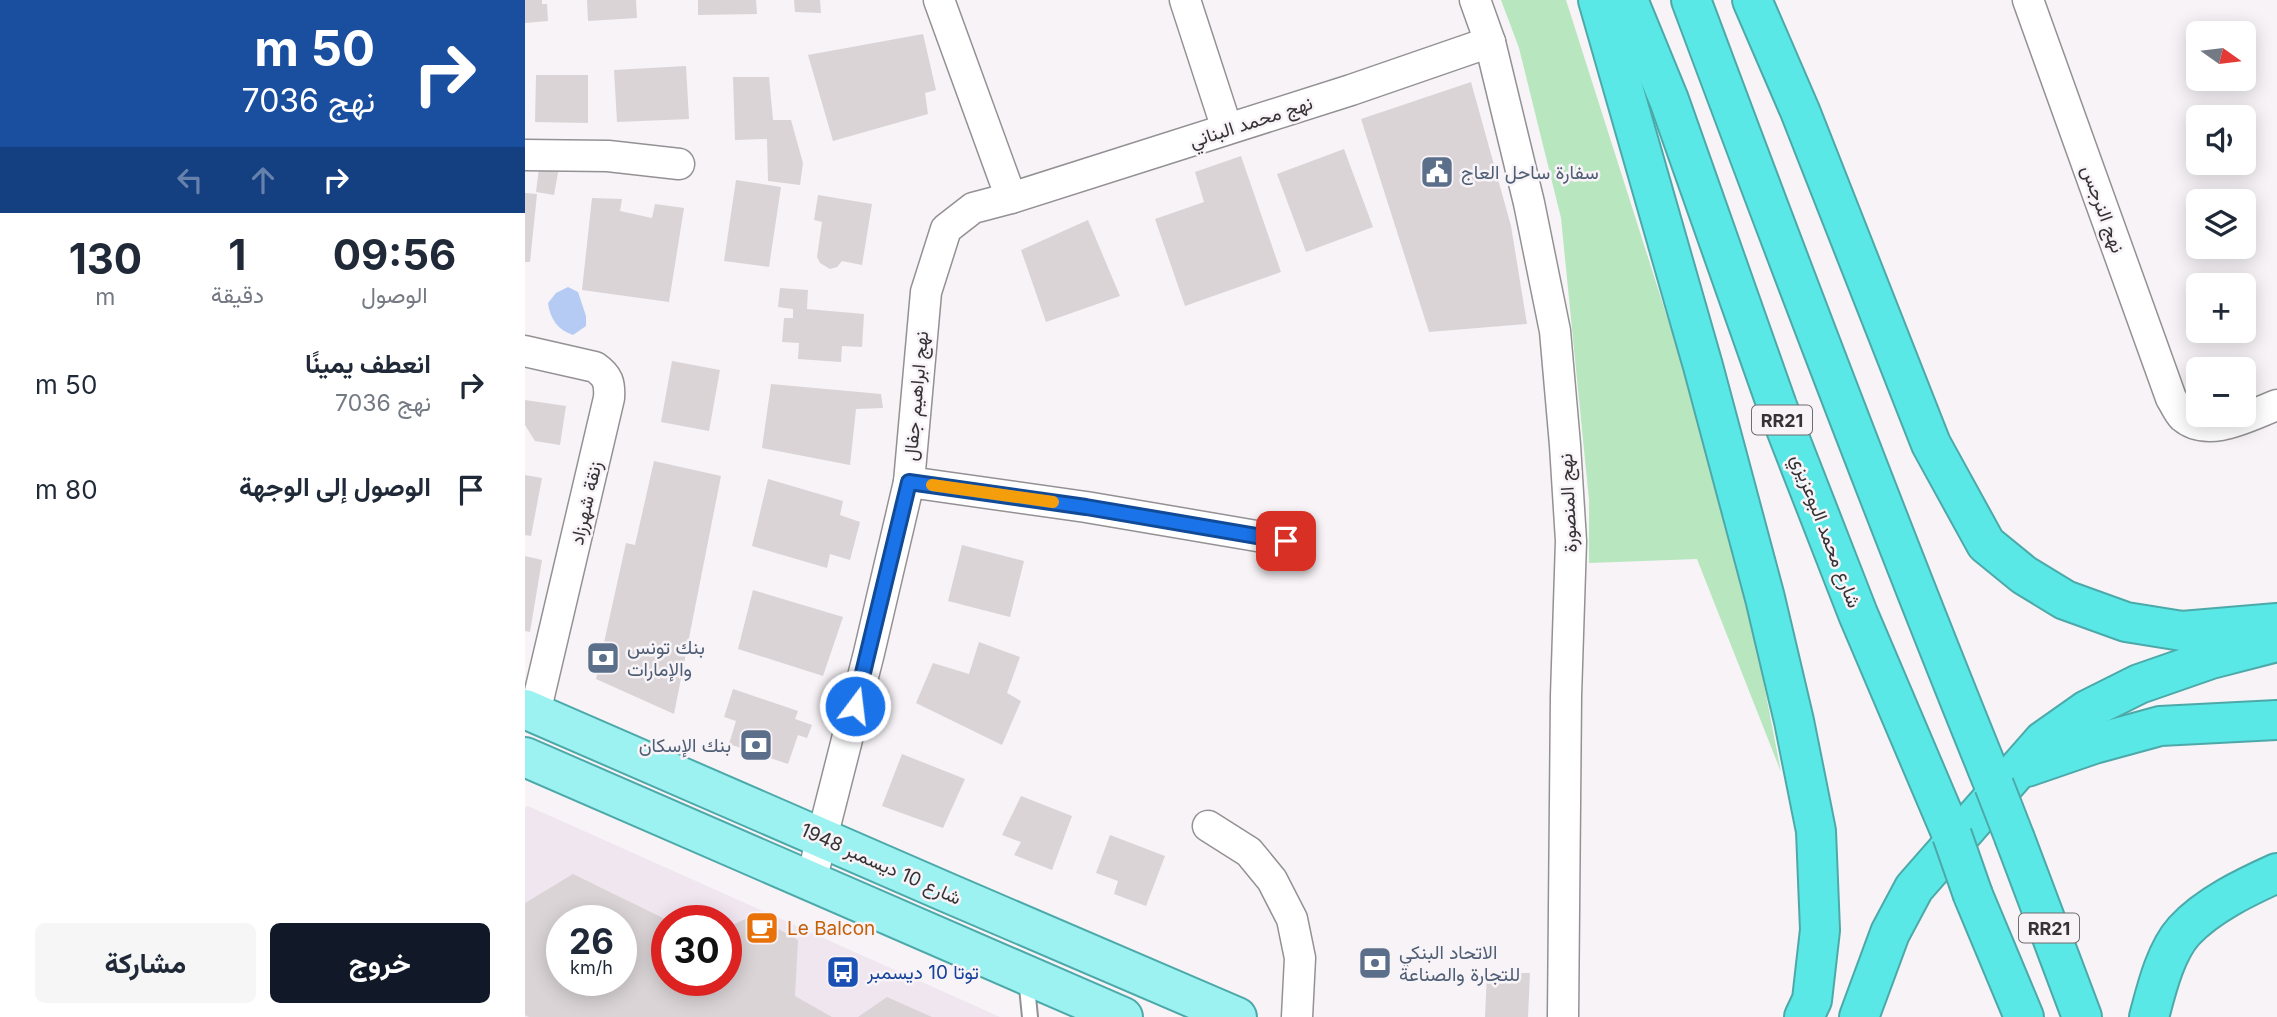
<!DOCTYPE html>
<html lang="ar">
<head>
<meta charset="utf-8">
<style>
  :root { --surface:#fff; --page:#f6f6f7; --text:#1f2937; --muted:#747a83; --accent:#111827 }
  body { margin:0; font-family:Inter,Vazirmatn,sans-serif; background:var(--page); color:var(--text); direction:rtl; height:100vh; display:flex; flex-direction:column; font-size:26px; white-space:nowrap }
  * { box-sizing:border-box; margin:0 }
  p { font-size:23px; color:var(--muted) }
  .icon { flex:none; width:38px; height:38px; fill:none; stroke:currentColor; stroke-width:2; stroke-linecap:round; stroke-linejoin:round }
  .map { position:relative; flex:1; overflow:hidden; direction:ltr }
  .details { display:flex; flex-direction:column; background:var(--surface); width:525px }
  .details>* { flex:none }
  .banner { background:#1a4fa0; color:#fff; overflow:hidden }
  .needle { width:46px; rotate:104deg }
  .buttons { position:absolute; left:1661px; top:21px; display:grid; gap:14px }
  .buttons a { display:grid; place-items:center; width:70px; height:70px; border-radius:10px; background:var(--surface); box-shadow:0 4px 18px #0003; font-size:35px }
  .speed { position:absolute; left:21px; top:905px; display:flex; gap:14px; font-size:35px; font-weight:700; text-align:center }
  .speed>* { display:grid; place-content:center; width:91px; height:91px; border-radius:50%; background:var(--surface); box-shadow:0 4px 18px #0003; line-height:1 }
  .speed small { font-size:18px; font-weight:400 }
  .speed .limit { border:10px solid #d22; background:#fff; color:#111 }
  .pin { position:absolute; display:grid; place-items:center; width:60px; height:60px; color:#fff; margin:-30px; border-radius:14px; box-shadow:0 4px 10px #0006 }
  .me { position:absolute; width:77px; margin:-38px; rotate:15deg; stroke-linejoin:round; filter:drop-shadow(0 0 5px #0008) }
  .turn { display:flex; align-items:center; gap:24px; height:147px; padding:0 35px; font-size:32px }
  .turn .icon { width:91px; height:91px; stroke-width:2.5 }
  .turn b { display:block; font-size:49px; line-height:60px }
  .lanes { display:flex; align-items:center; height:66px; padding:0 35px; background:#0003; justify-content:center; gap:35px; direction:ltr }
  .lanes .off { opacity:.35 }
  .eta { display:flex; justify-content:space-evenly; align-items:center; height:119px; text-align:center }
  .eta b { font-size:42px; font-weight:700; line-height:49px }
  .button { display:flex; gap:14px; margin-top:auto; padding:14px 35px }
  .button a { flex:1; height:80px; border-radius:10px; background:var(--accent); color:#fff; font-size:28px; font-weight:700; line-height:80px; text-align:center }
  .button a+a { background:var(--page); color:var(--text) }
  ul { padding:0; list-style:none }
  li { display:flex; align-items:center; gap:21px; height:105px; padding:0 35px }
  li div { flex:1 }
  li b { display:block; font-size:26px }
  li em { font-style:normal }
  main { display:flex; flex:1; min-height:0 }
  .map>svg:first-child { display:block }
  .built { fill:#f0e6f0; fill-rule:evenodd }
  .green { fill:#b8e6bf }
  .water { fill:#b5cbf4 }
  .building { fill:#dad4d6; fill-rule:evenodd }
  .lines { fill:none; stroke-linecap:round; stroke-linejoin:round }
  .lane-casing { stroke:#949194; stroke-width:18 }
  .street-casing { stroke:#949194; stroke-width:33 }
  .primary-casing { stroke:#4da9a9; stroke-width:42 }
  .highway-casing { stroke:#4da9a9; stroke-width:42 }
  .lane { stroke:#fff; stroke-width:14 }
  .street { stroke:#fff; stroke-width:30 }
  .primary { stroke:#9cf1f1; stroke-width:38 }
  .highway { stroke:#5ae8e7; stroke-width:38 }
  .highway-bridge-casing { stroke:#4da9a9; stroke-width:42; stroke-linecap:butt }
  .highway-bridge { stroke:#5ae8e7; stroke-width:38 }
  .route-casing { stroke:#114b97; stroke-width:18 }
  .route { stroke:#1a73e8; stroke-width:12 }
  .slow { stroke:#f59e0b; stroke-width:12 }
  .labels { text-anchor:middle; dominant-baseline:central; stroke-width:5; stroke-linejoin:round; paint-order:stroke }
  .shield { fill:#f7f3f7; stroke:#6f6d6f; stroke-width:2 }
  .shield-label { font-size:18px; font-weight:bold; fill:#353335 }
  .street-label { font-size:19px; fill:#353335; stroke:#f7f3f7 }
  .service-label { font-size:19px; fill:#4e5e75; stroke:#f7f3f7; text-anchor:start }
  .food-label { font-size:19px; fill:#c56008; stroke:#f7f3f7; text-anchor:start }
  .transit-label { font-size:19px; fill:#164399; stroke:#f7f3f7; text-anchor:start }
</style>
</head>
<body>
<main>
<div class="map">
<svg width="1752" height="1017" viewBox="0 0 1752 1017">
  <rect width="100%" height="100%" fill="#f7f3f7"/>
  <!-- built -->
  <path class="built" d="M 3,806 L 475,1017 L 0,1017 L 0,807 ZM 37,920 L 96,920 L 96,980 L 37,980 ZM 142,920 L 201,920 L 201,980 L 142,980 Z"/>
  <!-- green -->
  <polygon class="green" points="976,0 1041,0 1157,364 1226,618 1256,772 1172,559 1064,563 1064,500 1036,218 994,48"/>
  <!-- water -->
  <path class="water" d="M 43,287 L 53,292 L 61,316 L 61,326 L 48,335 C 33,330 25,319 23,303 L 31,293 Z"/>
  <!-- building -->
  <g class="building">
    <polygon points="0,0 17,0 17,4 22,4 23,21 0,23"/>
    <polygon points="62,0 111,0 112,18 63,21"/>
    <polygon points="173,0 231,0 232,14 173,15"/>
    <polygon points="269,0 295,0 296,13 270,12"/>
    <polygon points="398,34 411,90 400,93 403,114 308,141 283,55"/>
    <polygon points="161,66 164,119 92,122 89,70"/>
    <polygon points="11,75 63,75 63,123 10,122"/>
    <polygon points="208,77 244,77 248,120 266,120 278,163 275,185 243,181 242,139 210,140"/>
    <polygon points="946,82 986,226 1002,324 904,332 836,119"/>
    <polygon points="819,149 848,227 781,252 752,174"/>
    <polygon points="716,156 756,272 660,306 630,219 679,202 670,172"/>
    <polygon points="34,167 29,195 11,192 14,168"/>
    <polygon points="211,180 256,187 244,267 199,261"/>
    <polygon points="0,193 12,194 5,262 0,262"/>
    <polygon points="293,195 347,204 337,265 317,261 312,267 305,269 295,263 292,257 297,222 289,220"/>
    <polygon points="67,198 97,199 95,211 127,218 130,204 159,208 144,302 57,290"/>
    <polygon points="563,220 595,296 521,322 496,250"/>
    <polygon points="255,288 283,290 282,309 339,314 337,347 317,346 316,362 273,359 274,343 257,342 259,318 268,318 268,309 253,307"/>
    <polygon points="147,361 195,370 184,431 136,422"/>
    <polygon points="246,384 356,394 358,408 331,409 325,465 237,448"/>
    <polygon points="0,400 41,406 35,445 10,441 0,425"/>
    <polygon points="129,461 196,476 149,714 71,679 101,543 110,545"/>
    <polygon points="0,475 17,478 6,536 0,535"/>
    <polygon points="243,479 318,501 315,515 335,522 325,560 305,554 302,568 227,546"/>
    <polygon points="437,545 499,561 485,617 423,601"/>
    <polygon points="0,556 17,560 5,632 0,631"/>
    <polygon points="228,590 318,617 298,676 213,649"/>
    <polygon points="454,642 495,657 482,693 496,701 477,745 391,703 408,663 444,674"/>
    <polygon points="208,689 273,711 270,719 287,725 282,738 273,735 263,764 204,744 211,721 199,717"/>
    <polygon points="377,754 440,779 418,828 357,806"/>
    <polygon points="496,796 547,816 527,870 489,855 496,842 477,835"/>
    <polygon points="585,835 640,856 621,906 589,894 593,881 571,873"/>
    <path d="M 48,874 L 142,920 L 142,980 L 201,980 L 201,928 L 229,915 L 273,940 L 270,996 L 307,1017 L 4,1017 L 0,1015 L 0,903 ZM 37,920 L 96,920 L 96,980 L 37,980 Z"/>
    <polygon points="962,973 1005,973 1003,1017 960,1017"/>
    <polygon points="362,997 407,1017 333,1017"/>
  </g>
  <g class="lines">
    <defs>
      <polyline id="lane" points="501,977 505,1017"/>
      <g id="street">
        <polyline points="414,0 486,198"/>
        <polyline points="660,0 702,129"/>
        <polyline points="950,0 965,42 1004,203 1030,331 1040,445 1046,541 1041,696 1038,1017"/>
        <path d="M 1503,0 L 1646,398 C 1650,404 1653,412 1658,417 C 1684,439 1725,415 1752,405"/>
        <polyline points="0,155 83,156 154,164"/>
        <path d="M 0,351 L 70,367 C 83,376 85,383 84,398 L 10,713"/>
        <polyline points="384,482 561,507 761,541"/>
        <polyline points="683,826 724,852 747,880 767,919 775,958 772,1017"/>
        <polyline points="286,881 344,653 384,482 401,292 421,229 448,208 486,198 826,90 965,42"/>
      </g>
      <g id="primary">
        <path d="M 0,709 C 237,812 474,916 712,1017"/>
        <polyline points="0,757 598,1017"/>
      </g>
      <g id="highway">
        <polyline points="1073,0 1178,366 1240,598 1269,721 1291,831 1295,930 1287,1000 1279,1017"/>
        <polyline points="1103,0 1144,100 1252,406 1333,614 1427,835"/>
        <path d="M 1166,0 C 1264,263 1363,525 1469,785"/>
        <polyline points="1227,0 1275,111 1406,444 1461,544 1499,575 1540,600 1601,622 1657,631 1752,623"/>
        <polyline points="1502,767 1569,744 1635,726 1752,720"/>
        <polyline points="1490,839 1557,1017"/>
        <polyline points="1448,895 1499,1017"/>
        <polyline points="1334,1017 1365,933 1389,888 1518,741 1562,710 1614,684 1686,659 1752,642"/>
        <path d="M 1624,1017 C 1631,991 1640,952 1659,931 C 1683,905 1721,887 1752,873"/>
      </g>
    </defs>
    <!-- lane casing -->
    <use href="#lane" class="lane-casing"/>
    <!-- street casing -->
    <use href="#street" class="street-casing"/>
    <!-- primary casing -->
    <use href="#primary" class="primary-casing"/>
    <!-- highway casing -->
    <use href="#highway" class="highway-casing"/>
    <!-- lane -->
    <use href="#lane" class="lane"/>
    <!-- street -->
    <use href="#street" class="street"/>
    <!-- primary -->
    <use href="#primary" class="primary"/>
    <!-- highway -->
    <use href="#highway" class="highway"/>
    <defs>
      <g id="highway-bridge">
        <polyline points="1469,785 1490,839"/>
        <polyline points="1427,835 1448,895"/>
      </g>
    </defs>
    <!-- highway-bridge casing -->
    <use href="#highway-bridge" class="highway-bridge-casing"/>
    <!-- highway-bridge -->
    <use href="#highway-bridge" class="highway-bridge"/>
  </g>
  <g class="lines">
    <defs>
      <polyline id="route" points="330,706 384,482 561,507 761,541"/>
    </defs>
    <!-- route casing -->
    <use href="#route" class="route-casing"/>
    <!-- route -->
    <use href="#route" class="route"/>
    <!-- slow -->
    <polyline class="slow" points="407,485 528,502"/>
  </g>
  <!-- icons -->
  <defs>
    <symbol id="civic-square" viewBox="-11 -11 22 22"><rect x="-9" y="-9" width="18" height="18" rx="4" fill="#5c6f8a" stroke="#f7f3f7"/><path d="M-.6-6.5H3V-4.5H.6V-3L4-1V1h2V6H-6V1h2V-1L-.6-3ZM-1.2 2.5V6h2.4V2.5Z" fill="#fff"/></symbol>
    <symbol id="bank-square" viewBox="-11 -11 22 22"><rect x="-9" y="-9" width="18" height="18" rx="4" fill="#5c6f8a" stroke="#f7f3f7"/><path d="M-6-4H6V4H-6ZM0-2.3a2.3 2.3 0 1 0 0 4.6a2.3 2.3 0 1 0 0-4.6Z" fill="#fff"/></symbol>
    <symbol id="cafe-square" viewBox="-11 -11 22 22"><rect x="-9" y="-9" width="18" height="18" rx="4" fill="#e8710a" stroke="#f7f3f7"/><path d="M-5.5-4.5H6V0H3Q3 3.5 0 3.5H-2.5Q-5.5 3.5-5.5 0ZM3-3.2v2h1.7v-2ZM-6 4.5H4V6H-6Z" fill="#fff"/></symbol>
    <symbol id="bus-square" viewBox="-11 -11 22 22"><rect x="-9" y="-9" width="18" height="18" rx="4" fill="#1a4fb4" stroke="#f7f3f7"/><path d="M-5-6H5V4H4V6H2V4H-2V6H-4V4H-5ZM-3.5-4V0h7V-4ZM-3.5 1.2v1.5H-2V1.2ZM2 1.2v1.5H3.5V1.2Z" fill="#fff"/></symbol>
  </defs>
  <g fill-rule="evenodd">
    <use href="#civic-square" x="893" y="153" width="38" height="38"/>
    <use href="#bank-square" x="59" y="639" width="38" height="38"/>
    <use href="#bank-square" x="212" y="726" width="38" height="38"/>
    <use href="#cafe-square" x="218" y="909" width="38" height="38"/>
    <use href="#bank-square" x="831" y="944" width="38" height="38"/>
    <use href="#bus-square" x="299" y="953" width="38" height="38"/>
  </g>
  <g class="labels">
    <!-- shield labels -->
    <g class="shield">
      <rect x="1227" y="405.5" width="60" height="29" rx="5"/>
      <rect x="1494" y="913.5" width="60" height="29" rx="5"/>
    </g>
    <g class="shield-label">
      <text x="1257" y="420">RR21</text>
      <text x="1524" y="928">RR21</text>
    </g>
    <!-- street labels -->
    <g class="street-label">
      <text transform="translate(726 122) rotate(-18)">نهج محمد البناني</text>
      <text transform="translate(1578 209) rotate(70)">نهج النرجس</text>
      <text transform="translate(391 396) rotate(-85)">نهج ابراهيم جفال</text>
      <text transform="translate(61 503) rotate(-77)">زنقة شهرزاد</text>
      <text transform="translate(1043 503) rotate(-93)">نهج المنصورة</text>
      <text transform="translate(1301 531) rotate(69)">شارع محمد البوعزيزي</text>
      <text transform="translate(356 864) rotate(24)">شارع 10 ديسمبر 1948</text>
    </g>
    <!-- service labels -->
    <g class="service-label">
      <text x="936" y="172">سفارة ساحل العاج</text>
      <text x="102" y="647">بنك تونس<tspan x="102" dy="22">والإمارات</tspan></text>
      <text x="206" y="745" text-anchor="end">بنك الإسكان</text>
      <text x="874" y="952">الاتحاد البنكي<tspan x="874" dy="22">للتجارة والصناعة</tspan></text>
    </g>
    <!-- food labels -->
    <g class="food-label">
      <text x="262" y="928">Le Balcon</text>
    </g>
    <!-- transit labels -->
    <g class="transit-label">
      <text x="342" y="972">توتا 10 ديسمبر</text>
    </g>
  </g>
</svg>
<div class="buttons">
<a><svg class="needle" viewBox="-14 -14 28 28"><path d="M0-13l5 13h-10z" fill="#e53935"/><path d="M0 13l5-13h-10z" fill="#747a83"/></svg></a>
<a><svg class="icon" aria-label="sound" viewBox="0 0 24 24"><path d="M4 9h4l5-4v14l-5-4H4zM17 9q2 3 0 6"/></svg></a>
<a><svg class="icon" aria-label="layers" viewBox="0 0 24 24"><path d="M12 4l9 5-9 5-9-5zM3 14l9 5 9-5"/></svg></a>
<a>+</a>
<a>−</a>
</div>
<div class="speed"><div>26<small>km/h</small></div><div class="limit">30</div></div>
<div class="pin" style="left:761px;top:541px;background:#d93025"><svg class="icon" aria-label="arrive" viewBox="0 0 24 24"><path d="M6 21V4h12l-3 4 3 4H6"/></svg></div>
<svg class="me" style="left:330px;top:706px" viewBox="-20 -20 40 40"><circle r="17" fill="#1a73e8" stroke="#fff" stroke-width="3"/><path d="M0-11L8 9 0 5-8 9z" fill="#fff"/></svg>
</div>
<section class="details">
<div class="banner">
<div class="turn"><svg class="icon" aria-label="right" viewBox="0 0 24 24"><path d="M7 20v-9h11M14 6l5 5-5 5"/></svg><div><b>50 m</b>نهج 7036</div></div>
<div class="lanes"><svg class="icon off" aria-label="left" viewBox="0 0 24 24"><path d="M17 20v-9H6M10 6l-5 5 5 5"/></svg><svg class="icon off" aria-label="ahead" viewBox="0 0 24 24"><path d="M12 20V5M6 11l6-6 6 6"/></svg><svg class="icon" aria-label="right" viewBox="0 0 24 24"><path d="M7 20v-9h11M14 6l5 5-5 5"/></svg></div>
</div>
<div class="eta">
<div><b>09:56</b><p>الوصول</p></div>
<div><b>1</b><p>دقيقة</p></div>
<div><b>130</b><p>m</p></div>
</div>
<ul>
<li><svg class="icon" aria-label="right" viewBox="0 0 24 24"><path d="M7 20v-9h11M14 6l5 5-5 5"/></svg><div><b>انعطف يمينًا</b><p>نهج 7036</p></div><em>50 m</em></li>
<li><svg class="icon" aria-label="arrive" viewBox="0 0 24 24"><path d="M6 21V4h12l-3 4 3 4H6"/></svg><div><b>الوصول إلى الوجهة</b></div><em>80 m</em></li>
</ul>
<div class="button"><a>خروج</a><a>مشاركة</a></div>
</section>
</main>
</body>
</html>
